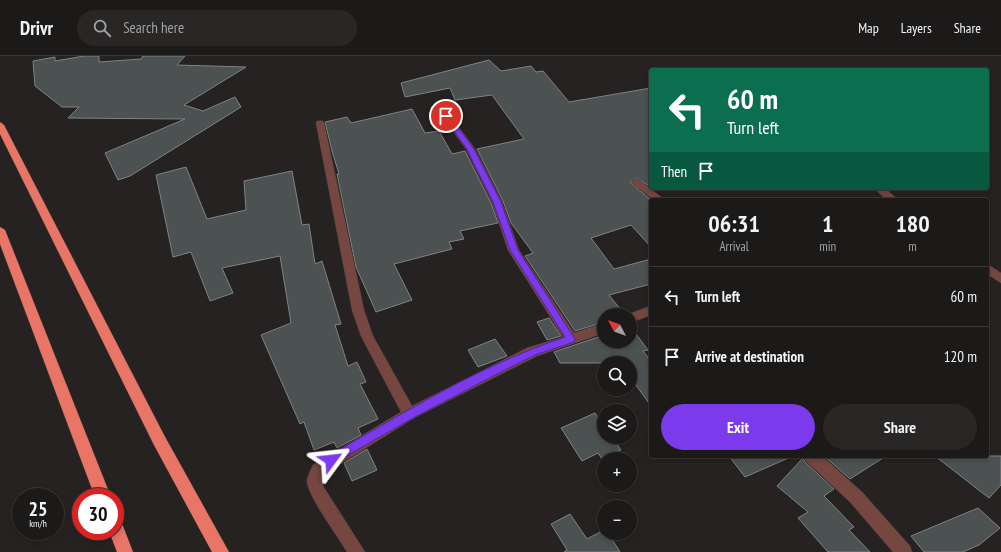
<!DOCTYPE html>
<html lang="en">
<head>
<meta charset="utf-8">
<style>
  :root { --surface:#1c1a19; --page:#292726; --text:#f1f3f6; --muted:#a0a1a2; --line:#3a3838; --accent:#7c3aed }
  body { margin:0; font-family:"PT Sans Narrow",sans-serif; background:var(--page); color:var(--text); height:100vh; display:flex; flex-direction:column; font-size:15px; white-space:nowrap }
  * { box-sizing:border-box; margin:0 }
  p { font-size:13px; color:var(--muted) }
  .icon { flex:none; width:22px; height:22px; fill:none; stroke:currentColor; stroke-width:2; stroke-linecap:round; stroke-linejoin:round }
  .map { position:relative; flex:1; overflow:hidden }
  .side { position:absolute; left:649px; top:142px; width:340px; height:260px; display:flex; flex-direction:column; background:var(--surface); border-radius:4px; box-shadow:0 2px 6px #0003,0 0 0 1px var(--line) }
  .side>* { flex:none }
  .banner { position:absolute; left:649px; top:12px; width:340px; height:122px; border-radius:4px; box-shadow:0 2px 6px #0003,0 0 0 1px var(--line); background:#0b6e4f; color:#fff; overflow:hidden }
  .needle { width:26px; rotate:311deg }
  .controls { position:absolute; left:597px; top:252px; display:grid; gap:8px }
  .controls a { display:grid; place-items:center; width:40px; height:40px; border-radius:50%; background:var(--surface); box-shadow:0 2px 6px #0003,0 0 0 1px var(--line); font-size:20px }
  .speed { position:absolute; left:12px; top:432px; display:flex; gap:8px; font-size:20px; font-weight:700; text-align:center }
  .speed>* { display:grid; place-content:center; width:52px; height:52px; border-radius:50%; background:var(--surface); box-shadow:0 2px 6px #0003,0 0 0 1px var(--line); line-height:1 }
  .speed small { font-size:10px; font-weight:400 }
  .speed .limit { border:6px solid #d22; background:#fff; color:#111 }
  .pin { position:absolute; display:grid; place-items:center; width:34px; height:34px; color:#fff; margin:-17px; border:2px solid #fff; border-radius:50%; box-shadow:0 1px 4px #0007 }
  .me { position:absolute; width:44px; margin:-22px; rotate:60deg; stroke-linejoin:round; filter:drop-shadow(0 0 3px #0008) }
  .turn { display:flex; align-items:center; gap:14px; height:84px; padding:0 12px; font-size:18px }
  .turn .icon { width:52px; height:52px; stroke-width:2.5 }
  .turn b { display:block; font-size:28px; line-height:34px }
  .then { display:flex; align-items:center; height:38px; padding:0 12px; background:#0003; gap:8px; font-size:15px }
  .eta { display:flex; justify-content:space-evenly; align-items:center; height:68px; text-align:center }
  .eta b { font-size:24px; font-weight:800; line-height:28px }
  .primary-button { display:flex; gap:8px; margin-top:auto; padding:8px 12px }
  .primary-button a { flex:1; height:46px; border-radius:24px; background:var(--accent); color:#fff; font-size:16px; font-weight:800; line-height:46px; text-align:center }
  .primary-button a+a { background:var(--page); color:var(--text) }
  ul { padding:0; list-style:none }
  li { display:flex; align-items:center; gap:12px; height:60px; padding:0 12px; border-top:1px solid var(--line) }
  li div { flex:1 }
  li b { display:block; font-size:15px }
  li em { font-style:normal }
  header { display:flex; align-items:center; gap:24px; box-sizing:border-box; height:56px; padding:0 20px; background:var(--surface); border-bottom:1px solid var(--line) }
  header strong { font-size:19px }
  nav { display:flex; gap:22px; margin-inline-start:auto; font-size:14px }
  .search { width:280px; height:36px; background:var(--page); display:flex; align-items:center; gap:10px; box-sizing:border-box; padding:0 14px; border-radius:22px; color:var(--muted); font-size:15px }
  .map>svg:first-child { display:block }
  .building { fill:#4c5152; stroke:#7e8384 }
  .lines { fill:none; stroke-linecap:round; stroke-linejoin:round }
  .street-casing { stroke:#423e3d; stroke-width:1 }
  .highway-casing { stroke:#423e3d; stroke-width:1 }
  .street { fill:#764741; fill-rule:evenodd }
  .highway { fill:#e87566; fill-rule:evenodd }
  .route { fill:#7c3aed; stroke:#51269a }
</style>
</head>
<body>
<header>
<strong>Drivr</strong>
<div class="search"><svg class="icon" aria-label="search" viewBox="0 0 24 24"><circle cx="10" cy="10" r="6"/><path d="M15 15l6 6"/></svg>Search here</div>
<nav><a>Map</a><a>Layers</a><a>Share</a></nav>
</header>
<div class="map">
<svg width="1001" height="496" viewBox="0 0 1001 496">
  <rect width="100%" height="100%" fill="#262221"/>
  <!-- building -->
  <g class="building">
    <polygon points="84,0 99,0 99,6 141,3 143,0 185,0 177,9 246,11 184,49 203,55 235,41 241,51 130,120 118,124 105,97 185,63 68,62 79,51 62,51 35,30 33,5 55,1 55,5"/>
    <polygon points="489,4 501,15 531,10 536,16 543,15 569,46 651,32 651,131 636,122 630,126 651,144 651,191 631,169 591,182 614,213 651,203 651,228 609,239 621,254 618,255 621,259 604,259 604,266 575,275 525,200 533,197 511,167 503,145 477,93 524,83 492,39 455,44 450,32 405,41 401,27"/>
    <polygon points="412,53 425,77 439,75 452,98 465,95 491,147 498,167 460,175 464,183 449,186 452,193 394,208 412,244 376,256 356,211 337,118 339,118 332,95 325,66 347,61 351,67"/>
    <polygon points="186,111 207,163 246,154 244,125 292,115 302,169 309,168 315,208 322,205 341,268 335,269 348,310 357,306 366,326 360,328 378,363 358,372 361,379 337,392 334,386 314,394 304,366 300,368 261,279 291,267 280,200 222,212 233,237 210,245 191,196 173,201 156,119"/>
    <polygon points="549,262 561,280 547,284 537,266"/>
    <polygon points="630,270 648,294 643,295 651,305 651,350 630,321 630,307 560,307 554,296 604,279 604,285 630,285"/>
    <polygon points="495,283 507,300 478,311 468,294"/>
    <polygon points="595,357 604,370 604,381 612,381 621,394 602,403 598,397 582,405 561,372"/>
    <polygon points="367,393 377,414 352,425 344,407"/>
    <polygon points="729,400 793,400 745,421"/>
    <polygon points="824,400 886,400 850,423"/>
    <polygon points="935,400 1001,400 1001,429 989,442"/>
    <polygon points="803,402 805,406 834,433 824,440 854,471 849,474 870,496 828,496 798,462 808,456 777,430"/>
    <polygon points="978,452 1000,472 979,489 963,496 924,496 911,480"/>
    <polygon points="570,458 587,483 604,474 604,477 608,477 620,496 564,496 567,494 551,468"/>
  </g>
  <g class="lines">
    <defs>
      <g id="street">
        <path d="M 435,47 L 441,47 L 475,93 L 502,146 L 519,194 L 574,277 L 604,267 L 604,277 L 537,300 L 414,362 L 324,418 L 323,430 L 365,496 L 347,496 C 339,482 306,438 307,424 C 308,419 311,413 313,409 L 401,356 L 361,280 L 352,254 L 316,67 L 317,65 L 323,65 L 324,67 L 364,254 L 373,280 L 412,350 L 527,292 L 563,281 L 508,194 L 492,146 L 466,93 L 434,49 Z"/>
        <polygon points="636,123 639,124 665,144 654,144 633,128 631,126 633,124"/>
        <polygon points="874,132 885,132 898,144 887,144"/>
        <polygon points="987,208 1001,217 1001,227 987,218"/>
        <polygon points="651,250 651,259 630,267 630,259 626,259"/>
        <polygon points="804,400 822,400 862,436 910,490 912,496 893,496 850,446 806,405"/>
      </g>
      <g id="highway">
        <polygon points="0,66 4,69 164,379 229,496 212,496 154,389 0,78"/>
        <polygon points="0,171 5,174 111,441 95,441 0,188"/>
        <polygon points="115,463 121,465 133,496 117,496 109,475 115,475"/>
      </g>
    </defs>
    <!-- street casing -->
    <use href="#street" class="street-casing"/>
    <!-- highway casing -->
    <use href="#highway" class="highway-casing"/>
    <!-- street -->
    <use href="#street" class="street"/>
    <!-- highway -->
    <use href="#highway" class="highway"/>
  </g>
  <!-- route -->
  <path class="route" d="M 444,59 L 449,59 L 474,93 L 501,146 L 518,194 L 575,283 L 574,286 L 535,299 L 501,316 L 413,362 L 331,409 L 327,408 L 325,404 L 327,401 C 403,357 481,309 565,281 L 510,194 L 493,146 L 473,106 L 467,93 L 443,60 Z"/>
</svg>
<div class="controls">
<a><svg class="needle" viewBox="-14 -14 28 28"><path d="M0-13l5 13h-10z" fill="#e53935"/><path d="M0 13l5-13h-10z" fill="#a0a1a2"/></svg></a>
<a><svg class="icon" aria-label="search" viewBox="0 0 24 24"><circle cx="10" cy="10" r="6"/><path d="M15 15l6 6"/></svg></a>
<a><svg class="icon" aria-label="layers" viewBox="0 0 24 24"><path d="M12 4l9 5-9 5-9-5zM3 14l9 5 9-5"/></svg></a>
<a>+</a>
<a>−</a>
</div>
<div class="speed"><div>25<small>km/h</small></div><div class="limit">30</div></div>
<div class="pin" style="left:446px;top:60px;background:#d93025"><svg class="icon" aria-label="arrive" viewBox="0 0 24 24"><path d="M6 21V4h12l-3 4 3 4H6"/></svg></div>
<svg class="me" style="left:331px;top:404px" viewBox="-20 -20 40 40"><path d="M0-17L14 15 0 8-14 15z" fill="#7c3aed" stroke="#fff" stroke-width="4"/></svg>
<div class="banner">
<div class="turn"><svg class="icon" aria-label="left" viewBox="0 0 24 24"><path d="M17 20v-9H6M10 6l-5 5 5 5"/></svg><div><b>60 m</b>Turn left</div></div>
<div class="then">Then<svg class="icon" aria-label="arrive" viewBox="0 0 24 24"><path d="M6 21V4h12l-3 4 3 4H6"/></svg></div>
</div>
<section class="side">
<div class="eta">
<div><b>06:31</b><p>Arrival</p></div>
<div><b>1</b><p>min</p></div>
<div><b>180</b><p>m</p></div>
</div>
<ul>
<li><svg class="icon" aria-label="left" viewBox="0 0 24 24"><path d="M17 20v-9H6M10 6l-5 5 5 5"/></svg><div><b>Turn left</b></div><em>60 m</em></li>
<li><svg class="icon" aria-label="arrive" viewBox="0 0 24 24"><path d="M6 21V4h12l-3 4 3 4H6"/></svg><div><b>Arrive at destination</b></div><em>120 m</em></li>
</ul>
<div class="primary-button"><a>Exit</a><a>Share</a></div>
</section>
</div>
</body>
</html>
